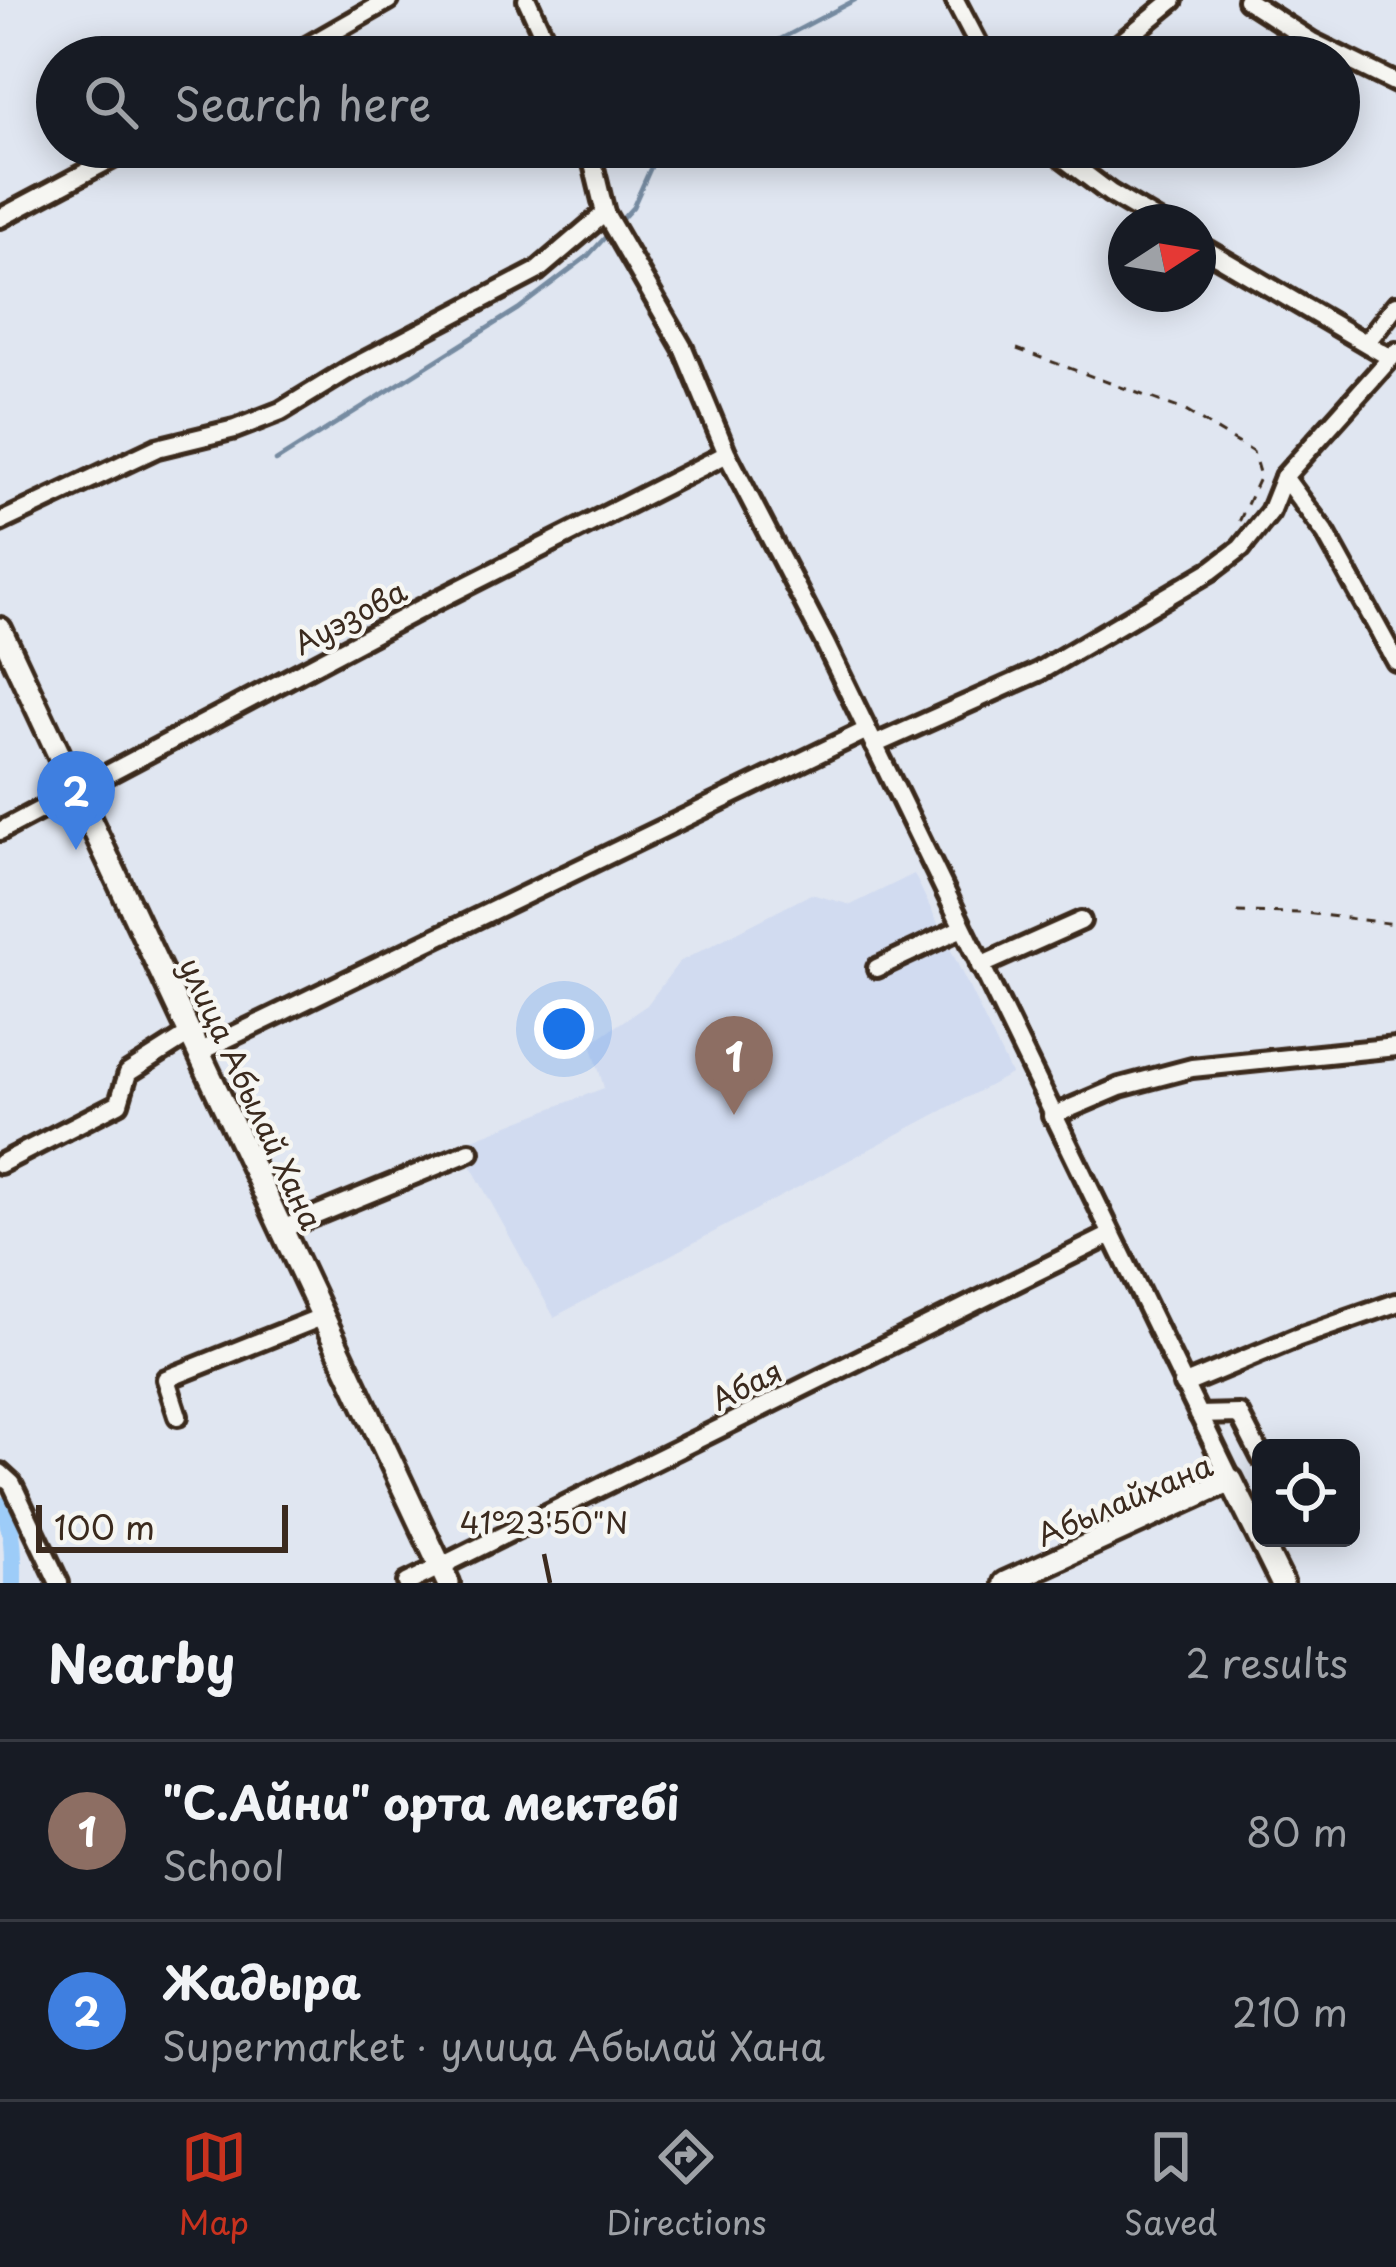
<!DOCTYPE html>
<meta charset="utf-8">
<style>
body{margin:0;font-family:"Playpen Sans",sans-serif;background:#20242c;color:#f1f3f6}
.controls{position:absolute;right:36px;bottom:36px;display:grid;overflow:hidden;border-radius:18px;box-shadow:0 6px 30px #0003}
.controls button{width:108px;height:108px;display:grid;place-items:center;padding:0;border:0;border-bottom:3px solid #363941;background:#171b24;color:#f1f3f6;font:60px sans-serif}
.compass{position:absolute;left:1108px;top:204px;width:108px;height:108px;border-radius:50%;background:#171b24;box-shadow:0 6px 30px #0003;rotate:78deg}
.scale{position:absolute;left:36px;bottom:30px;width:252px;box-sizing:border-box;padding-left:12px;border:6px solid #3b2a1e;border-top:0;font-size:33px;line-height:42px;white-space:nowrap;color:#3b2a1e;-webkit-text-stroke:9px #f6f6f2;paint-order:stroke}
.you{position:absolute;left:564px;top:1029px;width:42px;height:42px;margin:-30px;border:9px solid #fff;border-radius:50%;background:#1a73e8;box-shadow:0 0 0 18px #1a73e833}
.badge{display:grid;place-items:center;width:78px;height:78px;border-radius:50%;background:#c8321e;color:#fff;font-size:39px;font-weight:700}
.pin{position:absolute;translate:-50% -99px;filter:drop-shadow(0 3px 6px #0008)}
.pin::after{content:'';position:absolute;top:63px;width:42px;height:36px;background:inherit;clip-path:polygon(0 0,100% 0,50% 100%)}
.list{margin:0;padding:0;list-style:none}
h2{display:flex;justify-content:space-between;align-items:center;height:156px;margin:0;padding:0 48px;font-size:51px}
h2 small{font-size:39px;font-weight:400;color:#9ea1a6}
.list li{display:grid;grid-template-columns:78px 1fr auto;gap:36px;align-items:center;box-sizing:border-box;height:180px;padding:0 48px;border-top:3px solid #363941}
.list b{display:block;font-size:45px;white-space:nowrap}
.list p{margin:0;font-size:39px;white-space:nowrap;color:#9ea1a6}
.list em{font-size:39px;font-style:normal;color:#9ea1a6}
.icon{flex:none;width:66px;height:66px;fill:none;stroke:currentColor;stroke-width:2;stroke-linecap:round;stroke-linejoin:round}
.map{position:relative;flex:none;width:1396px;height:1583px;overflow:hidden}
.search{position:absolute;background:#171b24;box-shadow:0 6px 30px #0003;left:36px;right:36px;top:36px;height:132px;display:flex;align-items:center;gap:30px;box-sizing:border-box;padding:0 42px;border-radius:66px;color:#9ea1a6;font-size:45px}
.sheet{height:516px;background:#171b24}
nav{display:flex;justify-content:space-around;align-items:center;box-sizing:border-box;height:168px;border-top:3px solid #363941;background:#171b24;font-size:33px;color:#9ea1a6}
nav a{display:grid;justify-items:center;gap:6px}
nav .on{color:#c8321e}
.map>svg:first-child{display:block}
.built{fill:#d1dbf0}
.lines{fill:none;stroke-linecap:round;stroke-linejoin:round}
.stream{stroke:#768ba1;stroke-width:4.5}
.canal{stroke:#9dccf8;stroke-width:18}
.minor-casing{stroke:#3b2a1e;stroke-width:26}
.major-casing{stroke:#3b2a1e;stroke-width:30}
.path{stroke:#3b2a1e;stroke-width:3;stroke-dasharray:9 9;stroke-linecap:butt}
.minor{stroke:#f6f6f2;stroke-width:16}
.major{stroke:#f6f6f2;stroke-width:21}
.ticks{fill:none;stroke:#3b2a1e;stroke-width:4.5}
.labels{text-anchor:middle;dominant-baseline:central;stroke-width:9;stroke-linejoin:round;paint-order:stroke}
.street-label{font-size:30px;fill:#3b2a1e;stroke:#f6f6f2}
.ticks-label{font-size:30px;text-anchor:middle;fill:#3b2a1e;stroke:#f6f6f2;stroke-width:9;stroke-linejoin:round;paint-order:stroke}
</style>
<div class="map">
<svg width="1396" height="1583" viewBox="0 0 1396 1583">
<rect width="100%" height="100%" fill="#e0e6f1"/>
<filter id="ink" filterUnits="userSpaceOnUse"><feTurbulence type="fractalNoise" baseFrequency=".00833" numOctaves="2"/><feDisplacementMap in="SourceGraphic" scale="24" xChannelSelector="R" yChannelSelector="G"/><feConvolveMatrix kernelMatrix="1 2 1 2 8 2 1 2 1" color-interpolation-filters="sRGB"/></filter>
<g filter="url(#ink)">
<path class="built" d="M914,874L1011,1074L554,1317L471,1166L465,1142L604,1088L591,1043L647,1005L679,962L811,894L851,905Z"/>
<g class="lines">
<g class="stream">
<path d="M746,57L855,0"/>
<path d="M276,461L518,309L588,256L633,207L660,147"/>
</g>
<path class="canal" d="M0,1505C15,1527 13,1557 13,1583"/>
<g class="minor-casing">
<g id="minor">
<path d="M527,0L553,57"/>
<path d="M955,0L985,57"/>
<path d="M1247,0L1312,42L1396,83"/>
<path d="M289,57L389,0"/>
<path d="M1104,57L1173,0"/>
<path d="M589,147L605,213L683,348L727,454L826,645L1231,1480"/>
<path d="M1049,147L1110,193L1159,222"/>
<path d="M0,218L134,147"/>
<path d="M1198,245L1391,358"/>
<path d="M1366,343L1396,305"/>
<path d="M1284,477L1326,534L1396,661"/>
<path d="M0,522L157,448L235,429L281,411L348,370L537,271L605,213"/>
<path d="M874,745L1038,672L1212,570L1241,548L1270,512L1284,477L1396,352"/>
<path d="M0,831L430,604L727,454"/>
<path d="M980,966L1081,921"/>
<path d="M877,968L962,928"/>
<path d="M199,1052L867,730"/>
<path d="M1052,1116L1120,1087L1192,1068L1396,1047"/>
<path d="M0,1164L119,1103L128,1073L191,1033"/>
<path d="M282,1229L470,1152"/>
<path d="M1183,1385L1296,1338L1396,1303"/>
<path d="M1199,1415L1239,1414L1261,1457"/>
<path d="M178,1416L166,1379L324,1316"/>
<path d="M0,1473L12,1484L59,1583"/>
<path d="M407,1583L1109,1236"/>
</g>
</g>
<g class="major-casing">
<g id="major">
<path d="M0,629L448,1583"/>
<path d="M1005,1583L1231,1480L1282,1583"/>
</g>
</g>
<g class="path">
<path d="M1017,349L1184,410L1253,452L1260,476L1239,522"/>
<path d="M1237,912L1305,913L1396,924"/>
</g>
<use href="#minor" class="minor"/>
<use href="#major" class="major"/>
</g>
</g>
<path class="ticks" d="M544,1554L550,1583"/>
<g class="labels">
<g class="street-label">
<text transform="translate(349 616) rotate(-28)">Ауэзова</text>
<text transform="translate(252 1093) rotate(65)">улица Абылай Хана</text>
<text transform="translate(746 1384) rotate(-26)">Абая</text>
<text transform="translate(1124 1499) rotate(-23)">Абылайхана</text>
</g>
</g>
<g class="ticks-label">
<text x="544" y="1534">41°23'50"N</text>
</g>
</svg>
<div class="controls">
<button><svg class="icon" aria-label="locate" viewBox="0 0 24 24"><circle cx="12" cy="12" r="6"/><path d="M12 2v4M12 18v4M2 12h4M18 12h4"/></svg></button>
</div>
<svg class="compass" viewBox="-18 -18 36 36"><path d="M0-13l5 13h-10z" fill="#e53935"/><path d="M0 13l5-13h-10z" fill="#9ea1a6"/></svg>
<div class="scale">100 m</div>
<div class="you"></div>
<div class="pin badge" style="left:734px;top:1115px;background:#8d6e63">1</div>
<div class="pin badge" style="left:76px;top:850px;background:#3f7fe0">2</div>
<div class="search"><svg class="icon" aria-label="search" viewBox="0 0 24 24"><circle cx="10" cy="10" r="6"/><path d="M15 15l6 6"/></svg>Search here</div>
</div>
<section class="sheet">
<h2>Nearby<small>2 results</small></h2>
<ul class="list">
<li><span class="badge" style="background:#8d6e63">1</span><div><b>&quot;С.Айни&quot; орта мектебі</b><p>School</p></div><em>80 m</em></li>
<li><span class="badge" style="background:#3f7fe0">2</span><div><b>Жадыра</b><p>Supermarket · улица Абылай Хана</p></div><em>210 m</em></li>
</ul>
</section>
<nav>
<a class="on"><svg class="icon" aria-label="map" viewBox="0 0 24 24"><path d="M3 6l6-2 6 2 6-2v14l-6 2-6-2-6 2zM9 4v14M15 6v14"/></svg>Map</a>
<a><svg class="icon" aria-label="directions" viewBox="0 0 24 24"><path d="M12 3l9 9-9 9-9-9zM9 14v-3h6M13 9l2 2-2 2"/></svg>Directions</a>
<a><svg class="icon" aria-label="saved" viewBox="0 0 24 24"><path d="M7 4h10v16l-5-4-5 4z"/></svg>Saved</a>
</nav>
